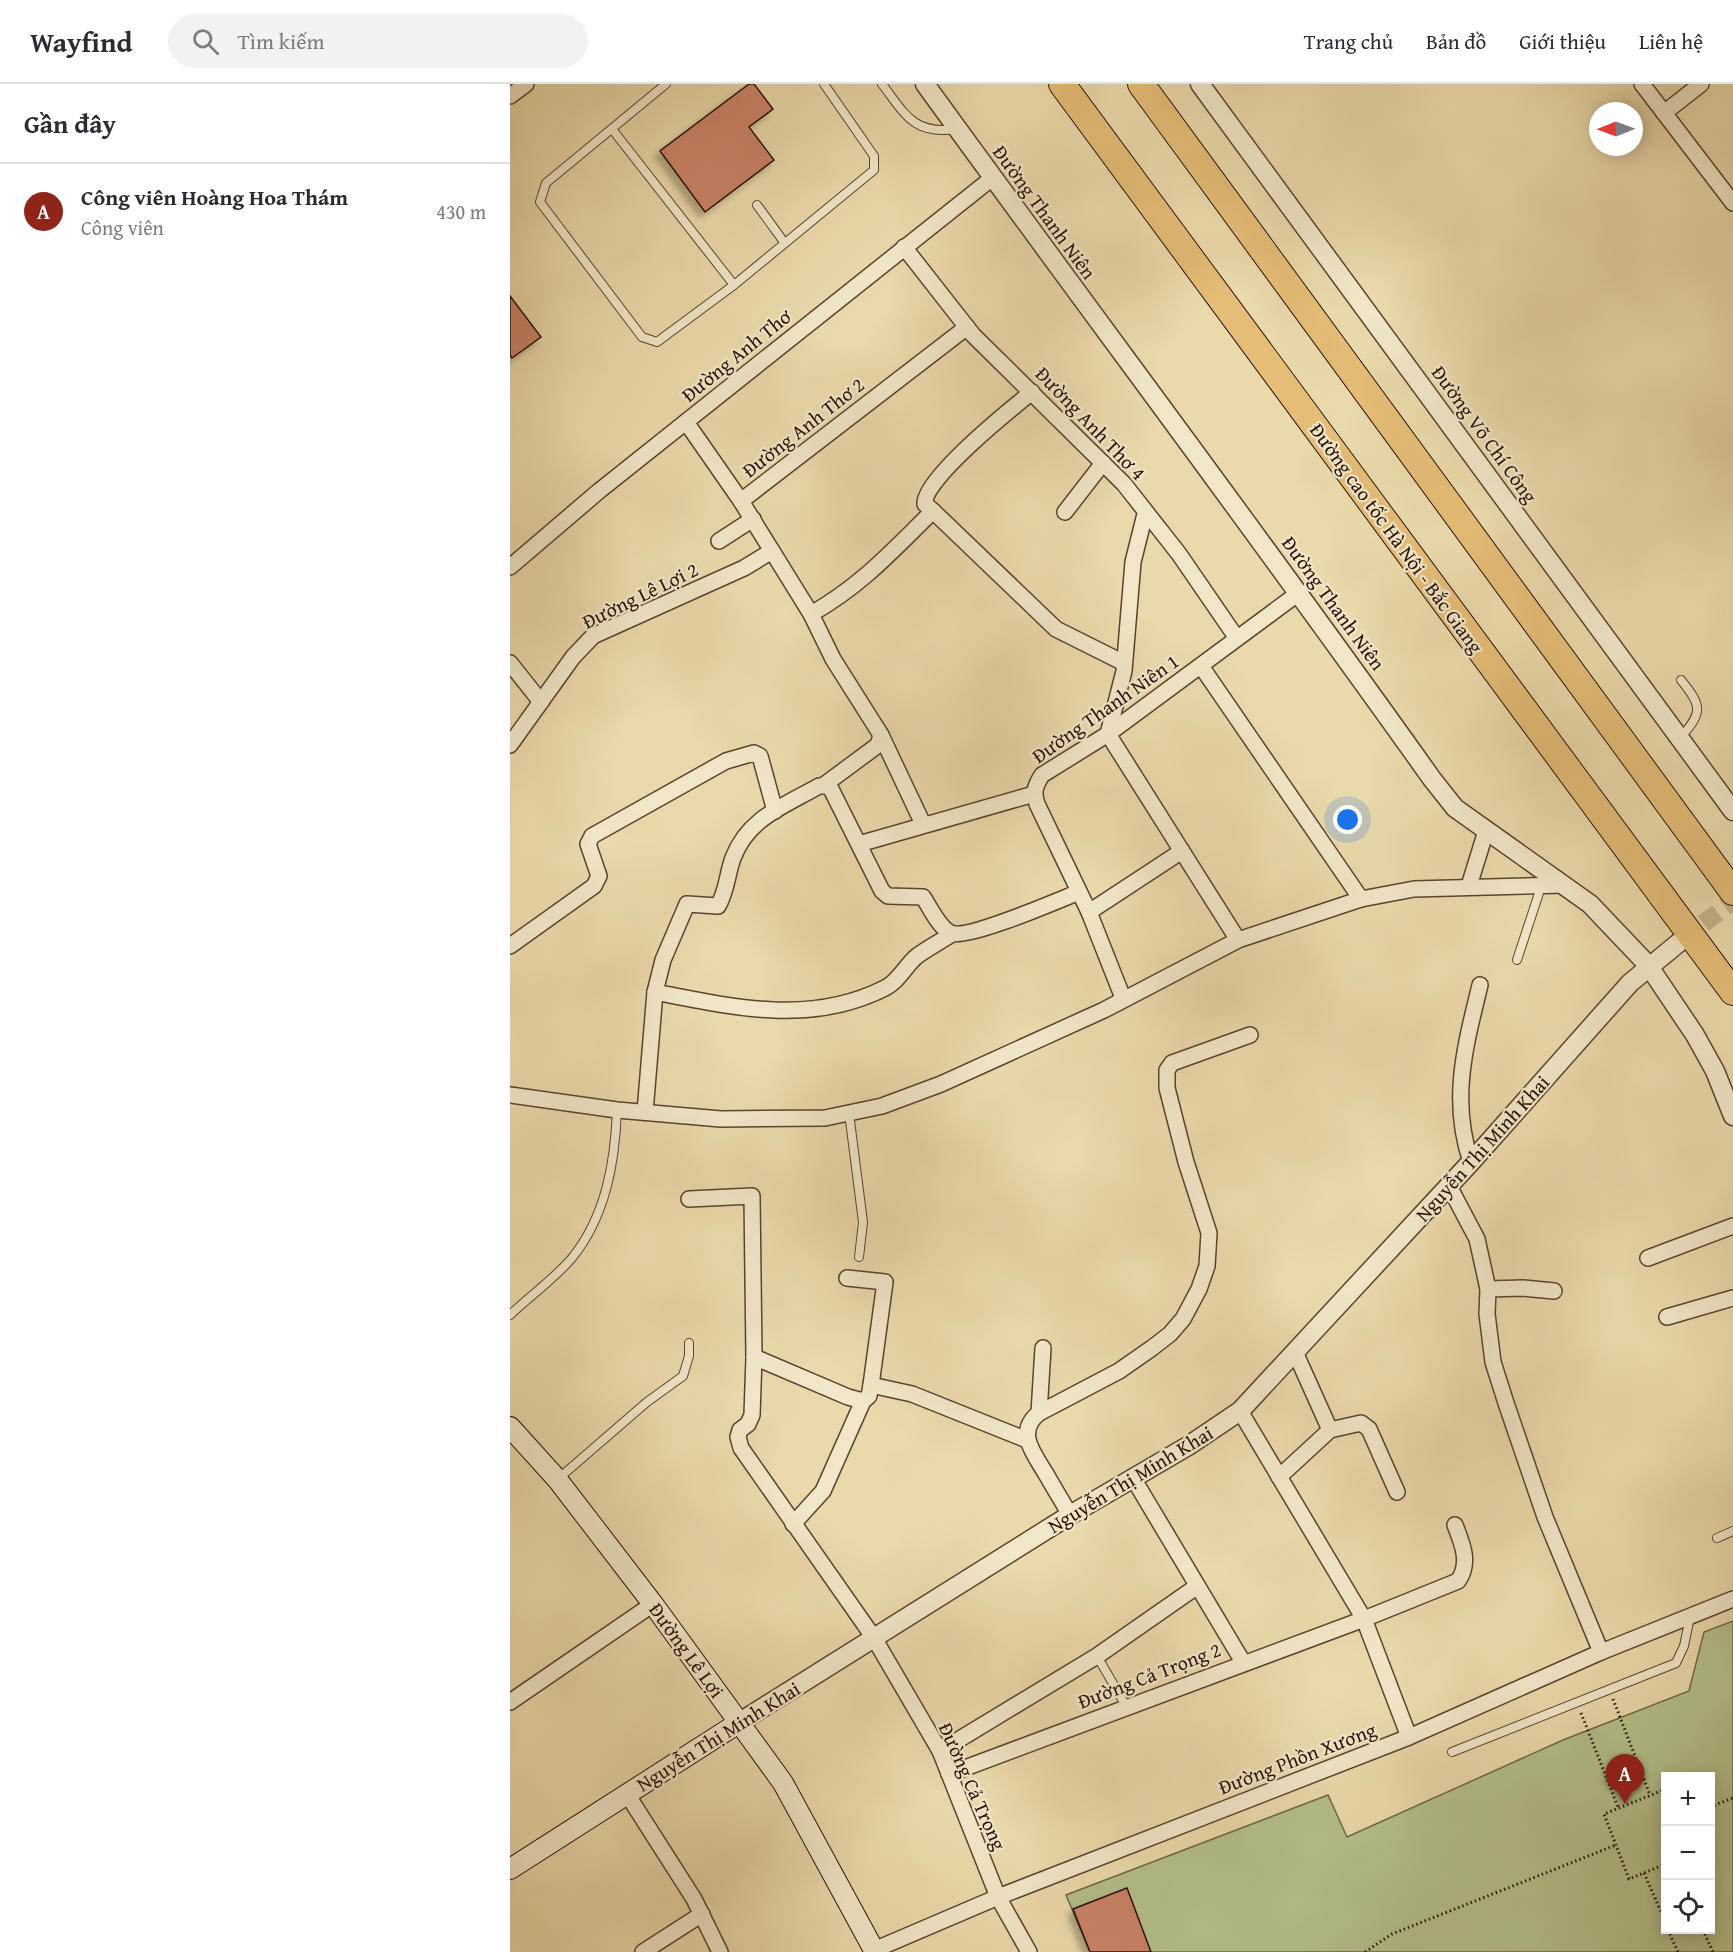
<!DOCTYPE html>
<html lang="vi">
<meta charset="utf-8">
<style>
body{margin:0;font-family:"Gentium Book Plus",serif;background:#f2f2f3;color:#2b2b33}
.controls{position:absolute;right:18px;bottom:18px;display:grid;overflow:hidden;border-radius:0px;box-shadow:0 3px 15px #0003}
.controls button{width:54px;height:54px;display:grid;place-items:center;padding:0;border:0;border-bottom:2px solid #e1e1e2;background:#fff;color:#2b2b33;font:30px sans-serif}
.compass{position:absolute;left:1079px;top:18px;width:54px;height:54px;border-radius:50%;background:#fff;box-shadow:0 3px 15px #0003;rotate:269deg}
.you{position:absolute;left:838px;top:736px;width:21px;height:21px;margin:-15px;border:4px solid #fff;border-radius:50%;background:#1a73e8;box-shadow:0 0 0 9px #1a73e833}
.badge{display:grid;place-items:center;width:39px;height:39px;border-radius:50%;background:#8f2418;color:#fff;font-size:20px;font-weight:700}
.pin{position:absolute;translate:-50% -50px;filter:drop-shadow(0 2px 3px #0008)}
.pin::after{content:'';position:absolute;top:32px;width:21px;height:18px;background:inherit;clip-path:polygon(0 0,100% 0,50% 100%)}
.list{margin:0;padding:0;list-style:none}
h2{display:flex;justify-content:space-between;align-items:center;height:78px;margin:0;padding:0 24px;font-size:26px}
h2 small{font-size:20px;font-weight:400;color:#7c7c81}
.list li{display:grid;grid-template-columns:39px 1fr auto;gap:18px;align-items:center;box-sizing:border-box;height:96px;padding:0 24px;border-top:2px solid #e1e1e2}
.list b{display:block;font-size:22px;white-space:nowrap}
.list p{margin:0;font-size:20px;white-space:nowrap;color:#7c7c81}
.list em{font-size:20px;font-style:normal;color:#7c7c81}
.icon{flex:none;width:33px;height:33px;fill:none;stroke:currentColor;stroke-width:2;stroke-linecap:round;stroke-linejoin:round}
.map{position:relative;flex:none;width:1223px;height:1868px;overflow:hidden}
header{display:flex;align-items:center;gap:36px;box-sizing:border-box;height:84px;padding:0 30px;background:#fff;border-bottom:2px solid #e1e1e2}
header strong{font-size:28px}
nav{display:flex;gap:33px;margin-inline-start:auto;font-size:21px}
.search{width:420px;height:54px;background:#f2f2f3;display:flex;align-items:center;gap:15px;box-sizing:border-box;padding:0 21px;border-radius:33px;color:#7c7c81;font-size:22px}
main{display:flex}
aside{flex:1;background:#fff}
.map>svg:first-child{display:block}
.green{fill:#b4c08b;stroke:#706848;stroke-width:1.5;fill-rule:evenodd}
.building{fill:#ca8367;stroke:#2b1106;stroke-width:1.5;filter:url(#shadow)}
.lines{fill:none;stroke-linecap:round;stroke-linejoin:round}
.tertiary-tunnel{stroke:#c4b28a;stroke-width:18;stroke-dasharray:18 9;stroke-linecap:butt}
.service-casing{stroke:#5b432f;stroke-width:10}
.minor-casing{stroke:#5b432f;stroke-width:18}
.tertiary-casing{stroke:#5b432f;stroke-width:21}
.secondary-casing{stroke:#2b1106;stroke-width:22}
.motorway-casing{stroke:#2b1106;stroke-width:28}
.path{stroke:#2b1106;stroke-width:3;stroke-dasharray:1.5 3;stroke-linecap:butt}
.service{stroke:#f1e7c8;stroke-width:8}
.minor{stroke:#f1e7c8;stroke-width:15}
.tertiary{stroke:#f1e7c8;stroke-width:18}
.secondary{stroke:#f1e7c8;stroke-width:20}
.motorway{stroke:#e5bd76;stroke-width:26}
.labels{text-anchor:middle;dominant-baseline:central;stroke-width:4.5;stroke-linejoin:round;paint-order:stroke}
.street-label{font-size:20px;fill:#2b1106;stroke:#f1e7c8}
</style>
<header>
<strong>Wayfind</strong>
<div class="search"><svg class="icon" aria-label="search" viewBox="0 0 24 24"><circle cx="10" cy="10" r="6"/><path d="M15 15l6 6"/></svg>Tìm kiếm</div>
<nav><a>Trang chủ</a><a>Bản đồ</a><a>Giới thiệu</a><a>Liên hệ</a></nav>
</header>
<main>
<aside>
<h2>Gần đây<small></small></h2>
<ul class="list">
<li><span class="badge">A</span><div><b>Công viên Hoàng Hoa Thám</b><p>Công viên</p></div><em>430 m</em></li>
</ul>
</aside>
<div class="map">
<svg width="1223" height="1868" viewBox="0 0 1223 1868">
<defs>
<filter id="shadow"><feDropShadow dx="-5.5" dy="5.5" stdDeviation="3" flood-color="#0004"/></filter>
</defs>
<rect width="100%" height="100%" fill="#eadaab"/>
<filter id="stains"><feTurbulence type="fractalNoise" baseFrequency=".00333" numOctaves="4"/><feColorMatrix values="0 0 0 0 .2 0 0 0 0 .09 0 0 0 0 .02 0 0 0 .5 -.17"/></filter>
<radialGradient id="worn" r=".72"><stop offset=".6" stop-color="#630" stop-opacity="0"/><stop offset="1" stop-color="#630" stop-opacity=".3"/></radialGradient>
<path class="green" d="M1223,1537V1868H580L556,1811L818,1711L837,1753L1053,1656L1179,1607L1194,1548ZM1156,1692H1200V1846H1156Z"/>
<g class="building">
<path d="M239,0H244L263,25L239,43L264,76L195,128L150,67Z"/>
<path d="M0,212L31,253L2,274L0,271Z"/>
<path d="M617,1804L641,1868H580L563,1825Z"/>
</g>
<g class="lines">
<path class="tertiary-tunnel" d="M1172,856L1223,817"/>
<g class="service-casing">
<g id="service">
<path d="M156,0L36,99L30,118L132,253L147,258L224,201L364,86V72L314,0"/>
<path d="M372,0C395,30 403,51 446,45"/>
<path d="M102,45L224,201"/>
<path d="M247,121L274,158"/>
<path d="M1171,653C1193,628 1192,622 1171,596"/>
<path d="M1007,876L1031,803"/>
<path d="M339,1029L353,1138L349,1173"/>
<path d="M0,1231C20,1212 44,1195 62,1174C96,1132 105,1078 107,1026"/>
<path d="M48,1395L137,1318L173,1292L179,1272V1259"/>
<path d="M1207,1454L1223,1447"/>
<path d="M587,1572L616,1622"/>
<path d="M942,1668L1166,1579L1174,1562L1180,1533"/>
</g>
</g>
<g class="minor-casing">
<g id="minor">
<path d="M1132,0L1223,119"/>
<path d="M0,12L16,0"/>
<path d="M1154,29L1191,0"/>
<path d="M394,163L463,251L614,400L669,470L726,553"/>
<path d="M176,338L231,417L457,243"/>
<path d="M423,427L546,545L614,579"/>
<path d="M555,428L593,379"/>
<path d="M635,430L623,478L614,587L598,650L728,856"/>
<path d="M209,457L243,435"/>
<path d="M262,467L301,530C352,501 382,467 423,427L415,420C411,397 502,324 522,308"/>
<path d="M0,483L89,407L481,95"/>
<path d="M301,530L323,575L371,651L368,661L314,701"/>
<path d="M0,579L31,618"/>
<path d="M691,582L851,815"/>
<path d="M371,651L413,740"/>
<path d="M0,661L63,573L83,552L234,484L262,467L231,417"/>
<path d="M349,760L524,710"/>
<path d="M959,802L976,747"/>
<path d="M579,828L672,767"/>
<path d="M0,862L84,802L89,792L78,760L82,752L216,677L244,669L250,672L265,727"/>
<path d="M145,908C222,923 300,942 375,904C388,898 396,881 407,872C418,864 431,857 442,850"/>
<path d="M613,914L579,828L527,720C523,708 525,702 532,691L598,650L790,508"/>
<path d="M0,1011L107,1026L211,1035L315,1034L372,1022L431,1000L594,926L728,856L851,815L904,805L1053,801"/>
<path d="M135,1028L145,908L153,876L177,820L208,822C217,807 217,790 223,774C238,734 274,722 309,702H318L321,705L372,807L378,812L413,813C420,823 429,844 441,849C457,856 549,816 569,808"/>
<path d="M961,1078C940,1016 955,963 970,901"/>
<path d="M939,1102L967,1155L978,1205L977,1230L983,1278L996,1319L1035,1433L1091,1568"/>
<path d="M179,1115L242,1112L244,1273L242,1331L238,1340L230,1346L228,1353L231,1364L364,1554L430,1667L488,1813L519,1868"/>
<path d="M1138,1174L1223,1142"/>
<path d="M337,1194L375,1198L361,1301"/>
<path d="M978,1205L1013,1204L1044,1207"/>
<path d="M1157,1233L1223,1214"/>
<path d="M785,1268L820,1346"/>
<path d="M244,1273L338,1313L353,1317L359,1312L361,1301L402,1310L517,1356"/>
<path d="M730,1327L854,1535L899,1653"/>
<path d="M529,1329L533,1264"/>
<path d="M769,1393L820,1346L851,1339L859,1345L887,1408"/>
<path d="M623,1394L733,1578"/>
<path d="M560,1431C552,1417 544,1404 536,1390C524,1370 505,1348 529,1329L609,1287L642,1264L660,1250L673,1235L689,1205L697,1182L699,1149L676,1078L657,1004V986L662,979L740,951"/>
<path d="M283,1440L313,1407L353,1317"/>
<path d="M0,1618L143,1520"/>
<path d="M430,1667L587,1572L686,1503"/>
<path d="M439,1690L854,1535L948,1497C961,1479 952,1459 945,1441"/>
<path d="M117,1710L184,1815L210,1868"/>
<path d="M364,1866L488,1813L899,1653L1091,1568L1223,1515"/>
<path d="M133,1868L192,1830"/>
</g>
</g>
<g class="tertiary-casing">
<g id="tertiary">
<path d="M415,0C583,232 756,461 922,695L945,724L1080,820L1138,881L1185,951L1205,987L1223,1032"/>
<path d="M690,0L1223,727"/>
<path d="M230,1638L560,1431L678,1362L730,1327L961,1078L1120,899L1172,856"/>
</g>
</g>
<g class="secondary-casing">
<g id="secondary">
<path d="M0,1343L47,1395L143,1520L273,1699L365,1868"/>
<path d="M0,1785L230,1638"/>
</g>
</g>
<g class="motorway-casing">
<g id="motorway">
<path d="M552,0L1223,908"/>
<path d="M631,0L1223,808"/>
</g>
</g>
<g class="path">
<path d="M1103,1615L1140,1711"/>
<path d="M1071,1629L1108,1723"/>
<path d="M1156,1705L1094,1730L1119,1795L1156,1780"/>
<path d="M1200,1723L1223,1714"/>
<path d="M1134,1789L1156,1839"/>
<path d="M1158,1846L1168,1868"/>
<path d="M1193,1846L1203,1868"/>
<path d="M855,1868L882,1850L1106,1761"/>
</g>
<use href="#service" class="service"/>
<use href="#minor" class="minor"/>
<use href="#tertiary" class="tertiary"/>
<use href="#secondary" class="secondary"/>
<use href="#motorway" class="motorway"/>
</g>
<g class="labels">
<g class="street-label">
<text transform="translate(535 128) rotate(54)">Đường Thanh Niên</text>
<text transform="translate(226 271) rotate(-39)">Đường Anh Thơ</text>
<text transform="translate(581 339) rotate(46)">Đường Anh Thơ 4</text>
<text transform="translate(293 343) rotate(-38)">Đường Anh Thơ 2</text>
<text transform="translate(975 350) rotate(54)">Đường Võ Chí Công</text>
<text transform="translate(887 454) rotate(54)">Đường cao tốc Hà Nội - Bắc Giang</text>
<text transform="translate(130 511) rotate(-26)">Đường Lê Lợi 2</text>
<text transform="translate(824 519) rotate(54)">Đường Thanh Niên</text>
<text transform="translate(595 624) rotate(-35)">Đường Thanh Niên 1</text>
<text transform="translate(972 1064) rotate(-48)">Nguyễn Thị Minh Khai</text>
<text transform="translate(620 1395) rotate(-31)">Nguyễn Thị Minh Khai</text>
<text transform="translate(177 1566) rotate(54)">Đường Lê Lợi</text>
<text transform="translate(639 1591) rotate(-21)">Đường Cả Trọng 2</text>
<text transform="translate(208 1652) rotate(-32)">Nguyễn Thị Minh Khai</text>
<text transform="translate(787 1674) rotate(-21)">Đường Phồn Xương</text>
<text transform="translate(463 1702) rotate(66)">Đường Cả Trọng</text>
</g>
</g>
<rect width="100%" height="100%" filter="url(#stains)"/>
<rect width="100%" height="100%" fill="url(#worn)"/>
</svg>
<div class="controls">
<button>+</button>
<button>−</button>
<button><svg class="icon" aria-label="locate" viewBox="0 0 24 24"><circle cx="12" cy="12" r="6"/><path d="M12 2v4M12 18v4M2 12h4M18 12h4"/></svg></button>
</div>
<svg class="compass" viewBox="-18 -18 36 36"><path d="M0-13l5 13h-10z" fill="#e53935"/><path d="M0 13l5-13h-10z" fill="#7c7c81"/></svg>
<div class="you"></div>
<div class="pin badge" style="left:1115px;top:1720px">A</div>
</div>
</main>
